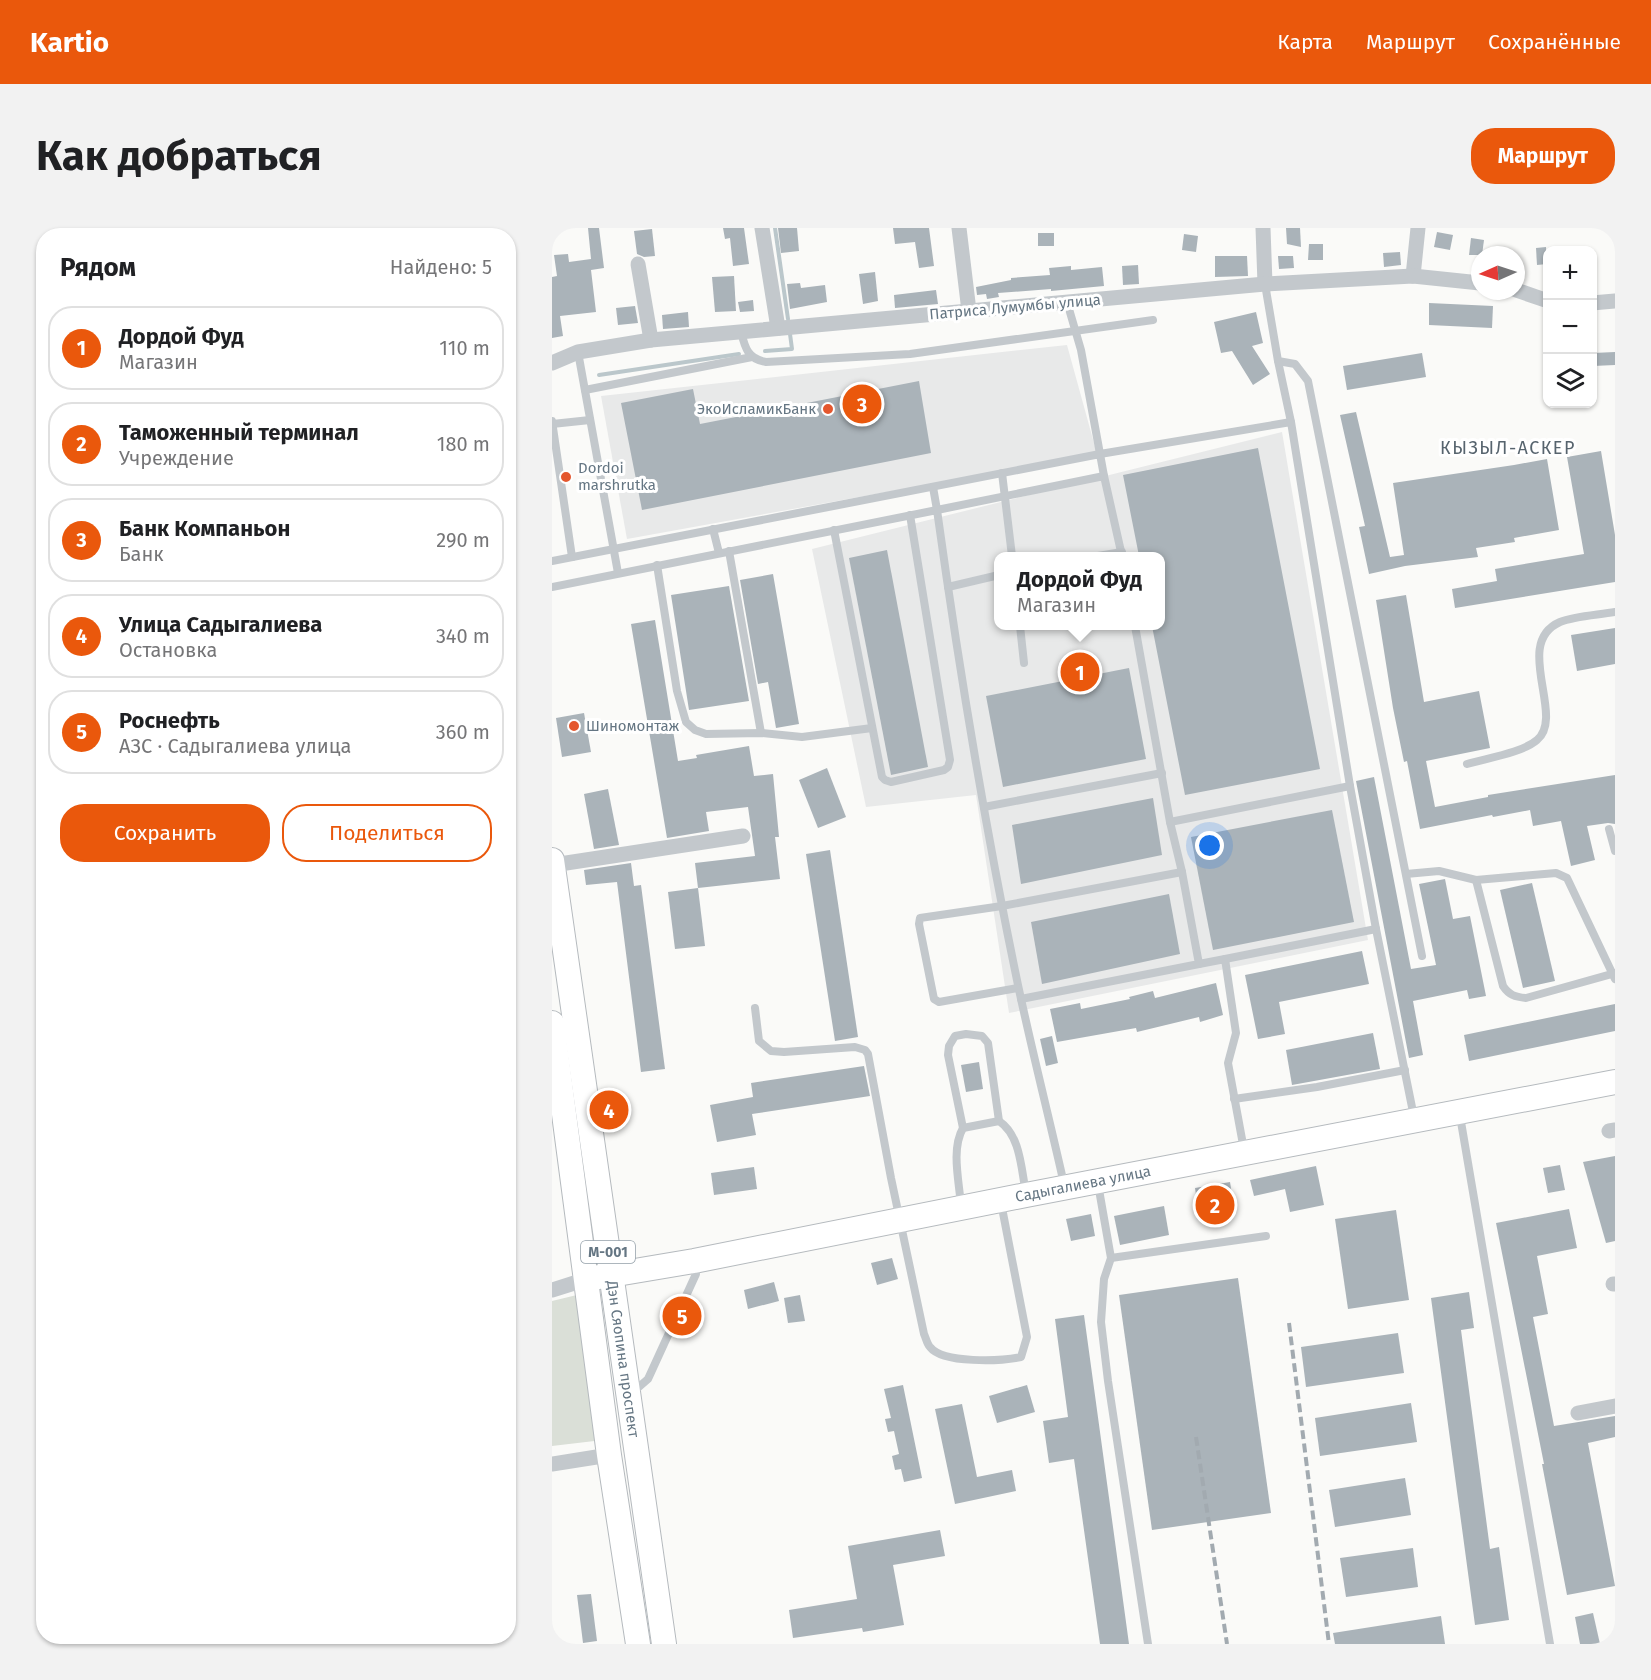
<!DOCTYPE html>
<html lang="ru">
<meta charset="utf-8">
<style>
body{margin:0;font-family:"Fira Sans",sans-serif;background:#f2f2f2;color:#202124}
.controls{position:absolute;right:18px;top:18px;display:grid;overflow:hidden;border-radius:12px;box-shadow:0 2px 4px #0004}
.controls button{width:54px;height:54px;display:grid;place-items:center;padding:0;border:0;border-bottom:2px solid #e0e0e0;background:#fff;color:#202124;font:30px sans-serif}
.compass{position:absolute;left:919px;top:18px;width:54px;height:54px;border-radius:50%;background:#fff;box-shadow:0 2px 4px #0004;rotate:267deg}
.you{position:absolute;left:658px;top:618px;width:21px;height:21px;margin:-15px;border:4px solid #fff;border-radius:50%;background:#1a73e8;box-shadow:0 0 0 9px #1a73e833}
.badge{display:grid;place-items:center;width:39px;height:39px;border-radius:50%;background:#ea580c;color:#fff;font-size:20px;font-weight:700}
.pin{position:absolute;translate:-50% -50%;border:3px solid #fff;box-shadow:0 2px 6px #0006}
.popup{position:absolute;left:442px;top:324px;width:171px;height:78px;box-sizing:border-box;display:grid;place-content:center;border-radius:12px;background:#fff;filter:drop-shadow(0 2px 4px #0005);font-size:20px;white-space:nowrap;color:#757577}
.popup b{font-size:22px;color:#202124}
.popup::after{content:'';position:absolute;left:50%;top:100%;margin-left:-12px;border:12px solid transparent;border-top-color:#fff}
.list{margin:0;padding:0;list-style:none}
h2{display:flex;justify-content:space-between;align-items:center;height:78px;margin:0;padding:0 24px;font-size:26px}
h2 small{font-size:20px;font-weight:400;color:#757577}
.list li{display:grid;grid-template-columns:39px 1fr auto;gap:18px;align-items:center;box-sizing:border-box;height:84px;margin:0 12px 12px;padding:0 12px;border:2px solid #e0e0e0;border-radius:24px}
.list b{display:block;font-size:22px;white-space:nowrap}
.list p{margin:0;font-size:20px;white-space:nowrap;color:#757577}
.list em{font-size:20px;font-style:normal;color:#757577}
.actions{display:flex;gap:12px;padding:18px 24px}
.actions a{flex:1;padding:14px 0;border:2px solid #ea580c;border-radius:24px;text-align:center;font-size:21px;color:#ea580c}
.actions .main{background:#ea580c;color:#fff}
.icon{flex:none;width:33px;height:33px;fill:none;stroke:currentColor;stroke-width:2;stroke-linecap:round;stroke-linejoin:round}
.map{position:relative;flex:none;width:1063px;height:1416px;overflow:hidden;border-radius:24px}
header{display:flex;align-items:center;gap:36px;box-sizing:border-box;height:84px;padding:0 30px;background:#ea580c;color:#fff}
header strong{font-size:28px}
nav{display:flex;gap:33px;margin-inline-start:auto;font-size:21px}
.intro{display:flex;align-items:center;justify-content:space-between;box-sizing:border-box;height:144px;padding:0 36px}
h1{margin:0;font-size:42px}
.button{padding:15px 27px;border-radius:24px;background:#ea580c;color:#fff;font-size:21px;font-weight:700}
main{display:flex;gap:36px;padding:0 36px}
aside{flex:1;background:#fff;border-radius:24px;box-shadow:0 2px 4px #0004}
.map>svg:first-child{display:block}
.built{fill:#e8e9e9;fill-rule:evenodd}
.green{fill:#dadfd7}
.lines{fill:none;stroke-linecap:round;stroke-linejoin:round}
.stream{stroke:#bbc7cb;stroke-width:4}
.building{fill:#aab3b9}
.primary-casing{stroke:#b5babe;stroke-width:26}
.service{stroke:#c3c8cc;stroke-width:8}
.minor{stroke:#c3c8cc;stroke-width:15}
.primary{stroke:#fff;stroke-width:24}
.rail{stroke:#a2aab0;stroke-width:4;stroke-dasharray:9 4.5;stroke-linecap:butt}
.poi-dot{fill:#e4572e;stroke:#fff;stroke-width:2}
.labels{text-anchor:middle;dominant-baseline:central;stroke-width:6;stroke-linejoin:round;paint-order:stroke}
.shield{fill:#fff;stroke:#939fa8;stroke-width:1.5}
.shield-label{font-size:14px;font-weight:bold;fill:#657683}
.street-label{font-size:15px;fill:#657683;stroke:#fff}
.poi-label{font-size:15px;fill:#657683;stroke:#fff;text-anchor:start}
.quarter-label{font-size:18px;letter-spacing:1.5px;fill:#57646e;stroke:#fff}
</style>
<header>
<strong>Kartio</strong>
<nav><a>Карта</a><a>Маршрут</a><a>Сохранённые</a></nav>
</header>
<div class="intro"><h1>Как добраться</h1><a class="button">Маршрут</a></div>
<main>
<aside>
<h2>Рядом<small>Найдено: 5</small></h2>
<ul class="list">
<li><span class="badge">1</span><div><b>Дордой Фуд</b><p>Магазин</p></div><em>110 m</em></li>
<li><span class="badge">2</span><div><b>Таможенный терминал</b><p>Учреждение</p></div><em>180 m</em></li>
<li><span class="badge">3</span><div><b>Банк Компаньон</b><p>Банк</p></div><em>290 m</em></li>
<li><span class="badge">4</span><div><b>Улица Садыгалиева</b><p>Остановка</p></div><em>340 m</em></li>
<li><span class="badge">5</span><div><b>Роснефть</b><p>АЗС · Садыгалиева улица</p></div><em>360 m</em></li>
</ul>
<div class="actions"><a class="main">Сохранить</a><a>Поделиться</a></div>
</aside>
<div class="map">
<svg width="1063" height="1416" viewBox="0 0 1063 1416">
<rect width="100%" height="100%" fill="#fafaf8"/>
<g class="built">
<path d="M515,117L545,226L75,311L49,168Z"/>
<path d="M730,204L816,712L457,785L424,567L314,579L260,321ZM447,328H609V398H447Z"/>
</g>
<path class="green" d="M29,1066L51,1212L0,1218V1073Z"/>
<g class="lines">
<g class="stream">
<path d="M223,0L236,91"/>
<path d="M213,123L240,121L238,106"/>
<path d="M47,147L187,126"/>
</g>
</g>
<g class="building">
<path d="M36,0H47L52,40L39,42L44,84L8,88L11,108L0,110V49L5,48L2,27L16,26L17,34L39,31Z"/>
<path d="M171,0H192L197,36L181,38L178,10L173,11Z"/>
<path d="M226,0H245L247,23L229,25Z"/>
<path d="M341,0H377L382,38L367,40L363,14L343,16Z"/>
<path d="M734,0H748L749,19L735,16Z"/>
<path d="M100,1L103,28L92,29L85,26L82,3Z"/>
<path d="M885,4L901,7L898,22L882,19Z"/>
<rect x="486" y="5" width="16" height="13"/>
<path d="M632,6L646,8L644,24L630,22Z"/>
<path d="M919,10L932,12L930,27H917Z"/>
<path d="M757,16H771V32H756Z"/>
<path d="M994,19L995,36L985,37L984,20Z"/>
<path d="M848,24L849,37L832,39L831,25Z"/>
<path d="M663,28H695L696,48L663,49Z"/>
<path d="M726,28H741L742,40L727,41Z"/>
<path d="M586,37L587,56L571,57L570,38Z"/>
<path d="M519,38V42L550,39L552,58L499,63V61L446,65L447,69L435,71L434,66L425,67L424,59L459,52V50L498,47L497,40Z"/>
<path d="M323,44L326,73L311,76L307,46Z"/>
<path d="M182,48L184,83L163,84L160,49Z"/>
<path d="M248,55L249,60L273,57L275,74L238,81L235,56Z"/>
<path d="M384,62L386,76L343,80L342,67Z"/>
<path d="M201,72L202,83L188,84L186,74Z"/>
<path d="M877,75L941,78L940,100L877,97Z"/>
<path d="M83,78L86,95L66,97L64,80Z"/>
<path d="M136,84L137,99L111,101L110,87Z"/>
<path d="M704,84L711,115L700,118L718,146L701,157L680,123L669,125L662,94Z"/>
<path d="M1063,124V137L1041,138V125Z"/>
<path d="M870,125L874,149L795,162L791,138Z"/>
<path d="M367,153L379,225L90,282L69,175L141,161L148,196Z"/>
<path d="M804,184L838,329L852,327L841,255L962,237L995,231L1007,302L962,310L963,314L924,320L926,329L853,338L817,346L807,299L813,298L788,187Z"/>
<path d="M706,220L768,541L633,567L600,398H609V328H587L571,247Z"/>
<path d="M1049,223L1063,307V354L903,380L900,361L945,353L943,341L1032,326L1015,229Z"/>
<path d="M335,322L376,539L339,547L297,330Z"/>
<path d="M221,346L247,496L224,500L216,454L206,456L188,352Z"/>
<path d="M177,358L197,473L137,482L119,367Z"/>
<path d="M854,367L872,474L927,463L938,520L874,533L883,579L936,569V567L1063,547V596L1056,595L1035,598L1043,632L1019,638L1009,593L981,598L978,582L941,589L940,587L868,601L855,533L852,534L841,480L824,372Z"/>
<path d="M103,392L126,533L145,530L144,527L197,518L202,548L221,546L227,609H223L228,651L146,660L143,635L203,628L196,579L154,584L157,603L115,610L79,396Z"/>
<path d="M1063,400V436L1025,443L1019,407Z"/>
<path d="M577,440L594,531L451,559L434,468Z"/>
<path d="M32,485L39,524L10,529L4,490Z"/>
<path d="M275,540L294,589L266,600L247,552Z"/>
<path d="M822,549L859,741L884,737L867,656L893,651L901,691L918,688L934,768L917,771L915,762L861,773L871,827L857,830L804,553Z"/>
<path d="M56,561L67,617L42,621L32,566Z"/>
<path d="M601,570L610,627L469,656L460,597Z"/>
<path d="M780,582L802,694L661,722L639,609Z"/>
<path d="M278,622L306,809L283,813L254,626Z"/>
<path d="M79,635L82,658L89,657L113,841L89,844L65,654L34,657L32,642Z"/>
<path d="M980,655L1003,753L971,760L948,662Z"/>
<path d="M146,660L153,718L123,721L116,664Z"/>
<path d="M617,666L628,726L490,756L479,694Z"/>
<path d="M810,723L817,756L727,774L733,806L706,811L693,747Z"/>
<path d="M664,755L671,787L648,794L647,789L585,804L584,800L505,814L498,781L528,775L529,781L578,771L577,769L601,763L603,770Z"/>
<path d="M1063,776V803L917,833L912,807Z"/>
<path d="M821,805L828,841L740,857L734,822Z"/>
<path d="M500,808L506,835L494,838L488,811Z"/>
<path d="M427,834L431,861L414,864L409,837Z"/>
<path d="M312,838L318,868L200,886L204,907L165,914L158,877L201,869L199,855Z"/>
<path d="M1063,928V1013L1054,1015L1031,934Z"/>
<path d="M1008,937L1013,962L996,965L991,940Z"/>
<path d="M764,938L772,977L738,984L733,961L702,968L698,952Z"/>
<path d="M202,939L205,961L162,967L159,945Z"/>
<path d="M678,954L681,973L646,980L643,960Z"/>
<path d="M612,978L617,1007L568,1017L562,988Z"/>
<path d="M1017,981L1025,1020L985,1028L996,1086L981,1089L1002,1198L1063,1188V1209L1036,1215L1063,1358L1015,1367L990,1236H992L944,995Z"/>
<path d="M844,982L857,1072L796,1081L783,991Z"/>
<path d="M539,986L543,1008L519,1013L514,991Z"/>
<path d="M340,1030L346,1051L325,1057L319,1035Z"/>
<path d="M686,1050L719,1285L600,1302L567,1067Z"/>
<path d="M222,1054L227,1073L196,1081L192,1062Z"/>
<path d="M917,1064L922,1100L909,1102L938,1321L947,1319L957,1392L923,1397L879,1070Z"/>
<path d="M248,1067L253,1093L236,1095L232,1070Z"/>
<path d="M532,1087L577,1416H548L522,1231L497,1235L491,1193L516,1189L503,1091Z"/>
<path d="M846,1105L852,1145L754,1159L749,1119Z"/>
<path d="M351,1157L370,1250L352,1254L349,1241L343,1242L340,1228L347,1226L342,1203L336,1204L333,1191L339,1190L332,1161Z"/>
<path d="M475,1157L483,1184L445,1195L437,1168Z"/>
<path d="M859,1175L865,1214L768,1228L763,1190Z"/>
<path d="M410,1176L425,1249L460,1242L464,1263L403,1276L383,1181Z"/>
<path d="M853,1250L859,1287L783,1299L777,1262Z"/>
<path d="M388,1302L393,1328L341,1337L352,1397L311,1404L310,1400L241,1410L237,1382L305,1371L296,1318Z"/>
<path d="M861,1320L866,1359L794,1369L788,1330Z"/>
<path d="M39,1366L45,1413L31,1415L25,1367Z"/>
<path d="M1041,1385L1048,1416H1028L1023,1389Z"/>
<path d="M889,1388L893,1416H783L781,1405Z"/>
</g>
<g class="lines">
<g class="primary-casing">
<g id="primary">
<path d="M0,632L112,1416"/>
<path d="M0,795L57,1227L86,1416"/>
<path d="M35,1051L142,1033L474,967L1063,854"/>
</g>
</g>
<g class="service">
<path d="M713,56L726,133L743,136L756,153L870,728"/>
<path d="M515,74L529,122L548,226L739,194L798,558L824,701L862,889"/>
<path d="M189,104C193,120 196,131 214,134L358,126L601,92"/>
<path d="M26,124L66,345"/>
<path d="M726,133L739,194"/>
<path d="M33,162L200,129"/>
<path d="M0,193L20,329"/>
<path d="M0,196L38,192"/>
<path d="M450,245L460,328"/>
<path d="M381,259L385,282L552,248L570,328"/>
<path d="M161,301L167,325"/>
<path d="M282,302L330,549L333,552L339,554L392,542L396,539L398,532L358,287"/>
<path d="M177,323L209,505"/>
<path d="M546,328L570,324"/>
<path d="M0,333L548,226L552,248"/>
<path d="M105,337L125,463L134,494L143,502L154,506L209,505L250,509L320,500"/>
<path d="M0,359L385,282C407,441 433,599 466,757C480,823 497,889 512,956"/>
<path d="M396,359L447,347"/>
<path d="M468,398L472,435"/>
<path d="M915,536C935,530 970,525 985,512C1014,488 960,415 1008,394C1023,388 1047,387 1063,384"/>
<path d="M432,579L610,545"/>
<path d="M618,594L798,558"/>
<path d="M1057,601L1063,623"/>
<path d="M854,646L887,643L924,652L1004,645L1015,650L1063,751"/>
<path d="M924,652L951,758C957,767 963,769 974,770L1063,745"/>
<path d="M673,731L824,701"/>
<path d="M647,736L673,731L684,805L676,835L692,922"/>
<path d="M466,760L387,774L382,771L367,696L368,690L450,678L630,644"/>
<path d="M469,771L647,736L630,644L618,594L583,398"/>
<path d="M203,780L207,813L219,823L232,824L303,819L313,822L316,826L339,950L372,1106C374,1110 375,1116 378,1119C391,1136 449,1133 469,1129L475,1109L451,985L447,976"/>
<path d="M682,871L765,859L853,842"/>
<path d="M908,888L998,1416"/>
<path d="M411,900L396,827L397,818L403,808L414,806L430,808L436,815L447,893"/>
<path d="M546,956L559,1030L552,1051L549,1094L556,1153L596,1416"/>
<path d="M409,977C407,953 399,921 411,900L447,893C469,908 469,941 474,965"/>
<path d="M559,1030L714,1008"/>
<path d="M81,1164L96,1151L144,1046L143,1037"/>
</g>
<g class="minor">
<path d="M210,0L226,100"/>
<path d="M407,0L417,83"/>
<path d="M711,0L713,56"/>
<path d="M86,36L99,112"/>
<path d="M861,48L866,0"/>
<path d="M964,62L996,73"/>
<path d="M1040,75L1063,73"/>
<path d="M0,135L26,124L99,112L713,56L861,48L928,55"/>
<path d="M1,637L191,608"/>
<path d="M1057,903L1063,902"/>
<path d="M1061,1056H1063"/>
<path d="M0,1062L35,1051"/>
<path d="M1026,1185L1063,1178"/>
<path d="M0,1236L57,1227"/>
</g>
<use href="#primary" class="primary"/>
<g class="rail">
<path d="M737,1095L777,1416"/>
<path d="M644,1209L675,1416"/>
</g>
</g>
<g class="poi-dot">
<circle cx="276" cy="181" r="6"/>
<circle cx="14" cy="249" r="6"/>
<circle cx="22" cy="498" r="6"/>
</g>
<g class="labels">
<rect class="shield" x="29" y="1013" width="54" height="22" rx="4.5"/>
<g class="shield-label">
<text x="56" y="1024">M-001</text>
</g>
<g class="street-label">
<text transform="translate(463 79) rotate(-5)">Патриса Лумумбы улица</text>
<text transform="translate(531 956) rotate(-11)">Садыгалиева улица</text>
<text transform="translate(71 1131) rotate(82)">Дэн Сяопина проспект</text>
</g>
<g class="poi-label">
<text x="264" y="181" text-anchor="end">ЭкоИсламикБанк</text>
<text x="26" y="240">Dordoi<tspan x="26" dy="17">marshrutka</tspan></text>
<text x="34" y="498">Шиномонтаж</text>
</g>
<g class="quarter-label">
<text x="956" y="220">КЫЗЫЛ-АСКЕР</text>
</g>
</g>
</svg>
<div class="controls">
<button>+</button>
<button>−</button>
<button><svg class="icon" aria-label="layers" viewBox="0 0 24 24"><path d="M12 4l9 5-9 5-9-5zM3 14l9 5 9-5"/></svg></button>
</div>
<svg class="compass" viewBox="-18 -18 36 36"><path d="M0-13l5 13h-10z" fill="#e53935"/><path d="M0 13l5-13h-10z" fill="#757577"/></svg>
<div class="you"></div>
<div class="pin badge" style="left:528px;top:444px">1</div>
<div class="popup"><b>Дордой Фуд</b>Магазин</div>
<div class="pin badge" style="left:663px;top:977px">2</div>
<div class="pin badge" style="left:310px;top:176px">3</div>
<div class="pin badge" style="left:57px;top:882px">4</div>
<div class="pin badge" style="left:130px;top:1088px">5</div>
</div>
</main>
